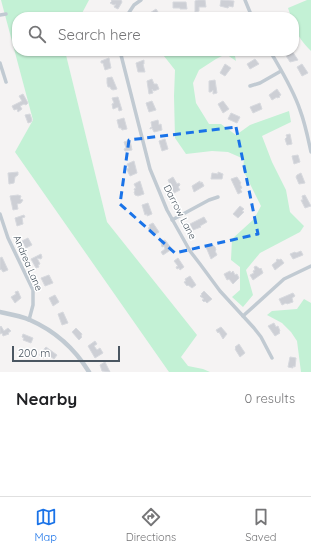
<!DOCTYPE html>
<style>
body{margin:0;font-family:Quicksand,sans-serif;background:#f2f2f2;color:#202124}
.scale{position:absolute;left:12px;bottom:10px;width:108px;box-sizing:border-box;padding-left:4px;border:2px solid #4a5661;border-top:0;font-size:11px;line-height:14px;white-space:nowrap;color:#4a5661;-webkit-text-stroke:3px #fff;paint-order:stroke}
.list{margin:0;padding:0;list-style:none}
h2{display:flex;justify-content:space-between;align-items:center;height:52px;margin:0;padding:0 16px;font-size:17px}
h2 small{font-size:13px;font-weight:400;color:#757577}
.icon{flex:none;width:22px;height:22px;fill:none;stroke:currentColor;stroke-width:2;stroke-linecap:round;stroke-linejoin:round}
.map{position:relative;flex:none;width:311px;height:372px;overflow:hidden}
.search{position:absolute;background:#fff;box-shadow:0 1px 3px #0004;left:12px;right:12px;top:12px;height:44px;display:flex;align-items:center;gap:10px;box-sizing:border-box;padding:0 14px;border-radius:16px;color:#757577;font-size:15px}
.sheet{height:124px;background:#fff}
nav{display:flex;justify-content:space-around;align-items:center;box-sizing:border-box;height:56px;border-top:1px solid #e0e0e0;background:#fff;font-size:11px;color:#757577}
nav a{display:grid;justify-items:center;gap:2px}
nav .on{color:#1a73e8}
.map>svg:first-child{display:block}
.green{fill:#c3f1d5}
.building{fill:#cdcfd5;stroke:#d7d9de}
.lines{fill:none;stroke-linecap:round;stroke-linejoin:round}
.minor{stroke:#c1cad2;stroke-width:3.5}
.tertiary{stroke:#c1cad2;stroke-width:4.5}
.marked{fill:none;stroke:#1a73e8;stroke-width:3;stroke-dasharray:8 5;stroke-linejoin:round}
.labels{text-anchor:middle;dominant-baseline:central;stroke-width:3;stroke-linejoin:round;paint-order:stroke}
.street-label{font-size:10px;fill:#4a5661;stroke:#fff}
</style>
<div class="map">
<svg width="311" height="372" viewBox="0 0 311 372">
<rect width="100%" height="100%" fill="#f5f3f3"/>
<g class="green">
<path d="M1,0H89L80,17H17V51H65L107,222L197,335L181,357L188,366L203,369L210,372H169L15,152L33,120Z"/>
<path d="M307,0H311V51C301,41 294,32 294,17H291L288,8Z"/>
<path d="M160,51H234L236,61L226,54L216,59L199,70L193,83L196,103L209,124H221L236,135L250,125L289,111L291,122L262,136L272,162L286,190L290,212L304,226L300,232L260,253L246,270L253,295L243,307L232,297L240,290V267L231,260L232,239L254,219L261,206L243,170L244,159L228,152L212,151L186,154L175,138L174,96L175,70Z"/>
<path d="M304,299L311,303V372H301L297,341L291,332L282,323L267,315L272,311L297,309Z"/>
</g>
<g class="building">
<path d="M111,0H121L122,2L118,9L114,7L116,4L114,5L110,3L112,1Z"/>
<path d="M198,0H205L206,7H199V11L195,12V1Z"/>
<path d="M221,0L234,1L233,7L229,6L228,8L220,6Z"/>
<path d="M173,2H186L187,9H180V8H173Z"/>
<path d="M156,9L160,15L156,17H149L147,15Z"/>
<path d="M283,51H292L298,60L290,62Z"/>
<path d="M109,58L111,68L105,70L103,63H101V61Z"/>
<path d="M255,59L259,64L250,69L247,64Z"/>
<path d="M144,60V64H143L145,72H138L136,63Z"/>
<path d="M225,64L231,68L225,76L220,73Z"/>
<path d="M302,64L308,73L302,76L297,67Z"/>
<path d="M112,77L117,89L113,90L111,89L110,87H108L107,83V78Z"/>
<path d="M152,79L154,84H157L159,89L154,91L152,89L153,93L149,94L147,81Z"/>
<path d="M215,80L217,93L213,94V90L211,92H209V81Z"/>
<path d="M277,89L281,95L279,96L280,97L277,98V97L272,100L269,95Z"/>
<path d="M23,94L28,103L26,105L24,104L20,106L22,109L18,112L17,109L14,110L12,106L22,101L19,96Z"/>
<path d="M118,97L122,110L119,111L118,107L113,109L112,104L114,103L112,98Z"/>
<path d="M152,101L156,110L149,112L146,103Z"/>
<path d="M223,101L229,109L223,113L218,104Z"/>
<path d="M260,103L262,109L253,113L250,107Z"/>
<path d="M231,113L240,117L237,123L228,119Z"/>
<path d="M30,114L32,120L31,122L28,123L25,115Z"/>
<path d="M124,118L127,129L122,130L121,128H119L117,120Z"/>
<path d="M158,120L159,125L161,124L162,130L154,132L152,128L150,129V128L152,127L151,122Z"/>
<path d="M290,134L292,144L287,145L285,139L287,137L286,135Z"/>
<path d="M165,139L168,149L162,151L159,141Z"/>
<path d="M130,140L132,150L125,151L124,149L126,148L124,142Z"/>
<path d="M298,155L300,162L294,164L292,156Z"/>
<path d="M134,161L137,173L130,176L128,172L127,169L129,168L127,164Z"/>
<path d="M18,172V175L15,177L14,183L9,184L8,173Z"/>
<path d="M218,172L223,174L222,179H211L212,173L218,174Z"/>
<path d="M301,173L305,183L299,184L296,177L297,175Z"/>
<path d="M173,177L177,184L179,183L180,185L178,187L180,190L174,193L168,180Z"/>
<path d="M237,177L241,183L240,184L242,188L240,189L242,192L238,194L231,179Z"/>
<path d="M140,181L144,194L138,196L135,195L134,192L135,191L134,189L136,188L134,184Z"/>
<path d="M200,181V183L202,182L204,186L194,192L192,186Z"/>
<path d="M18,195L21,196L20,199L23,200L21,203L17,204L18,209L13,210L10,196Z"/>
<path d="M305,195L311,206L305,208L301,200H303L302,196Z"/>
<path d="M148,203L152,214L147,216V214L145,215L142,205Z"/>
<path d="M240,206L244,209L242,211L244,212L238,218L233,214Z"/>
<path d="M24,215L25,217L22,218L23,224L17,226L15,218Z"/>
<path d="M204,217L207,222L200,226L201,227L193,230L190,224Z"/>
<path d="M153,223L159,232L154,235L152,232L151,233L148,228L150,227L149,225Z"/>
<path d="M28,238L32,245L26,248L22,241Z"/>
<path d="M165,240L172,249L163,255L161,252L165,249L164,246L162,247L161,242Z"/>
<path d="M212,244L215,247L216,250L215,251L217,255L211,259L206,247Z"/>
<path d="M301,251L303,255L293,259L290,254L295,252L296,253Z"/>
<path d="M41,254L42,257L41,259L37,258L40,264L38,265L39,267L36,268L31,259Z"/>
<path d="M2,257L8,270L3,272L1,269L0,270V258Z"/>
<path d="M178,258L184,267L180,270L179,268L177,269L176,267L178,266L174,261Z"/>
<path d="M278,259L279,260L281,259L284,263L275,270L272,265L277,261L276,260Z"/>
<path d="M256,266L260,269L261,268L263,273L253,280L250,275L254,273L253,271L255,270L254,267Z"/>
<path d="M230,271L231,273L233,271L235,275L237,274L239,278L233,284L229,279L227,280L224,274Z"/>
<path d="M49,275L53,283L45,286L41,278Z"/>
<path d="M190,276L196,285L192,288L188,285L187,286L184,282L186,281L185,279Z"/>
<path d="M18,291L21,298L15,303L11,297L16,294L15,292Z"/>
<path d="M204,291L212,299L207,303L205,301L204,302L202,300L204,299L200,296L202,295L201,294Z"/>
<path d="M293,293L295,296L292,298L293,302L287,304L286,303L282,305L279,299Z"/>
<path d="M55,295L59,302L53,306L49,298Z"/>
<path d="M63,312L68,323L62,325L58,314Z"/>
<path d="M274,323L276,327L278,326L280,331L279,332L280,333L275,336L268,326Z"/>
<path d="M1,326L4,331L8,328L11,331L8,333L9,334L3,336L2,333L0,334V327Z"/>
<path d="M221,327L227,334L223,339L219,332L218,333L216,330Z"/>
<path d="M76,328L82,334L81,336L82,337L79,340L72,332Z"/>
<path d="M23,334L33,338L31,343L23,340L24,338L22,337Z"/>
<path d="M95,341L97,344L94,346L97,350L100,348L103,353L95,358L88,346Z"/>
<path d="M239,344L245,353L240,357L235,349L236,348L235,347Z"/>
<path d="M46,347L57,355L54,359L47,354L44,358L39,355Z"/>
<path d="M290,357L296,358L295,367L293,366V368L288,367Z"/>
<path d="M105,362L110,372L102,371L100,365Z"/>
</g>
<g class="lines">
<g class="minor">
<path d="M245,0L252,17"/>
<path d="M0,15L6,14"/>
<path d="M126,17L134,5L141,0"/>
<path d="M120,51L150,169L167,210L190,251L200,264L220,291L254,328L261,337L272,358"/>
<path d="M270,51C281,70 293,89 300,110C305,123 308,138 311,152"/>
<path d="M0,63L6,82"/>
<path d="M250,86L260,83L281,71"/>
<path d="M0,214L8,238L33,290V305L29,320"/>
<path d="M172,220L209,200L218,197"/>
<path d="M243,316L284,279L311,266"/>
</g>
<path class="tertiary" d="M0,312C10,314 21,316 30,320C55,331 75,349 89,372"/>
</g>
<path class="marked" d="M236,127L258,234L175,253L120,204L129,140Z"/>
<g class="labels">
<g class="street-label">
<text transform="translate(180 212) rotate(63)">Darrow Lane</text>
<text transform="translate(28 263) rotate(67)">Andrea Lane</text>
</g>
</g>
</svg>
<div class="scale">200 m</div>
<div class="search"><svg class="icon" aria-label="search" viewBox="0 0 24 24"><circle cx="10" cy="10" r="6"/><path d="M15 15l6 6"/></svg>Search here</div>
</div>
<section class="sheet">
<h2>Nearby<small>0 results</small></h2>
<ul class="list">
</ul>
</section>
<nav>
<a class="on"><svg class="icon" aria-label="map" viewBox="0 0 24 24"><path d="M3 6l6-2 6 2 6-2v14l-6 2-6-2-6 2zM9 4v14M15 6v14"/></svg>Map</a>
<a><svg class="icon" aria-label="directions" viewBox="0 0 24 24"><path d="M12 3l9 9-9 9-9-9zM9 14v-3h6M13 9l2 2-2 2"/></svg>Directions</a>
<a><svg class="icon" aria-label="saved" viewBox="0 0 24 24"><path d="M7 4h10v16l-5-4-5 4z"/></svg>Saved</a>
</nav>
